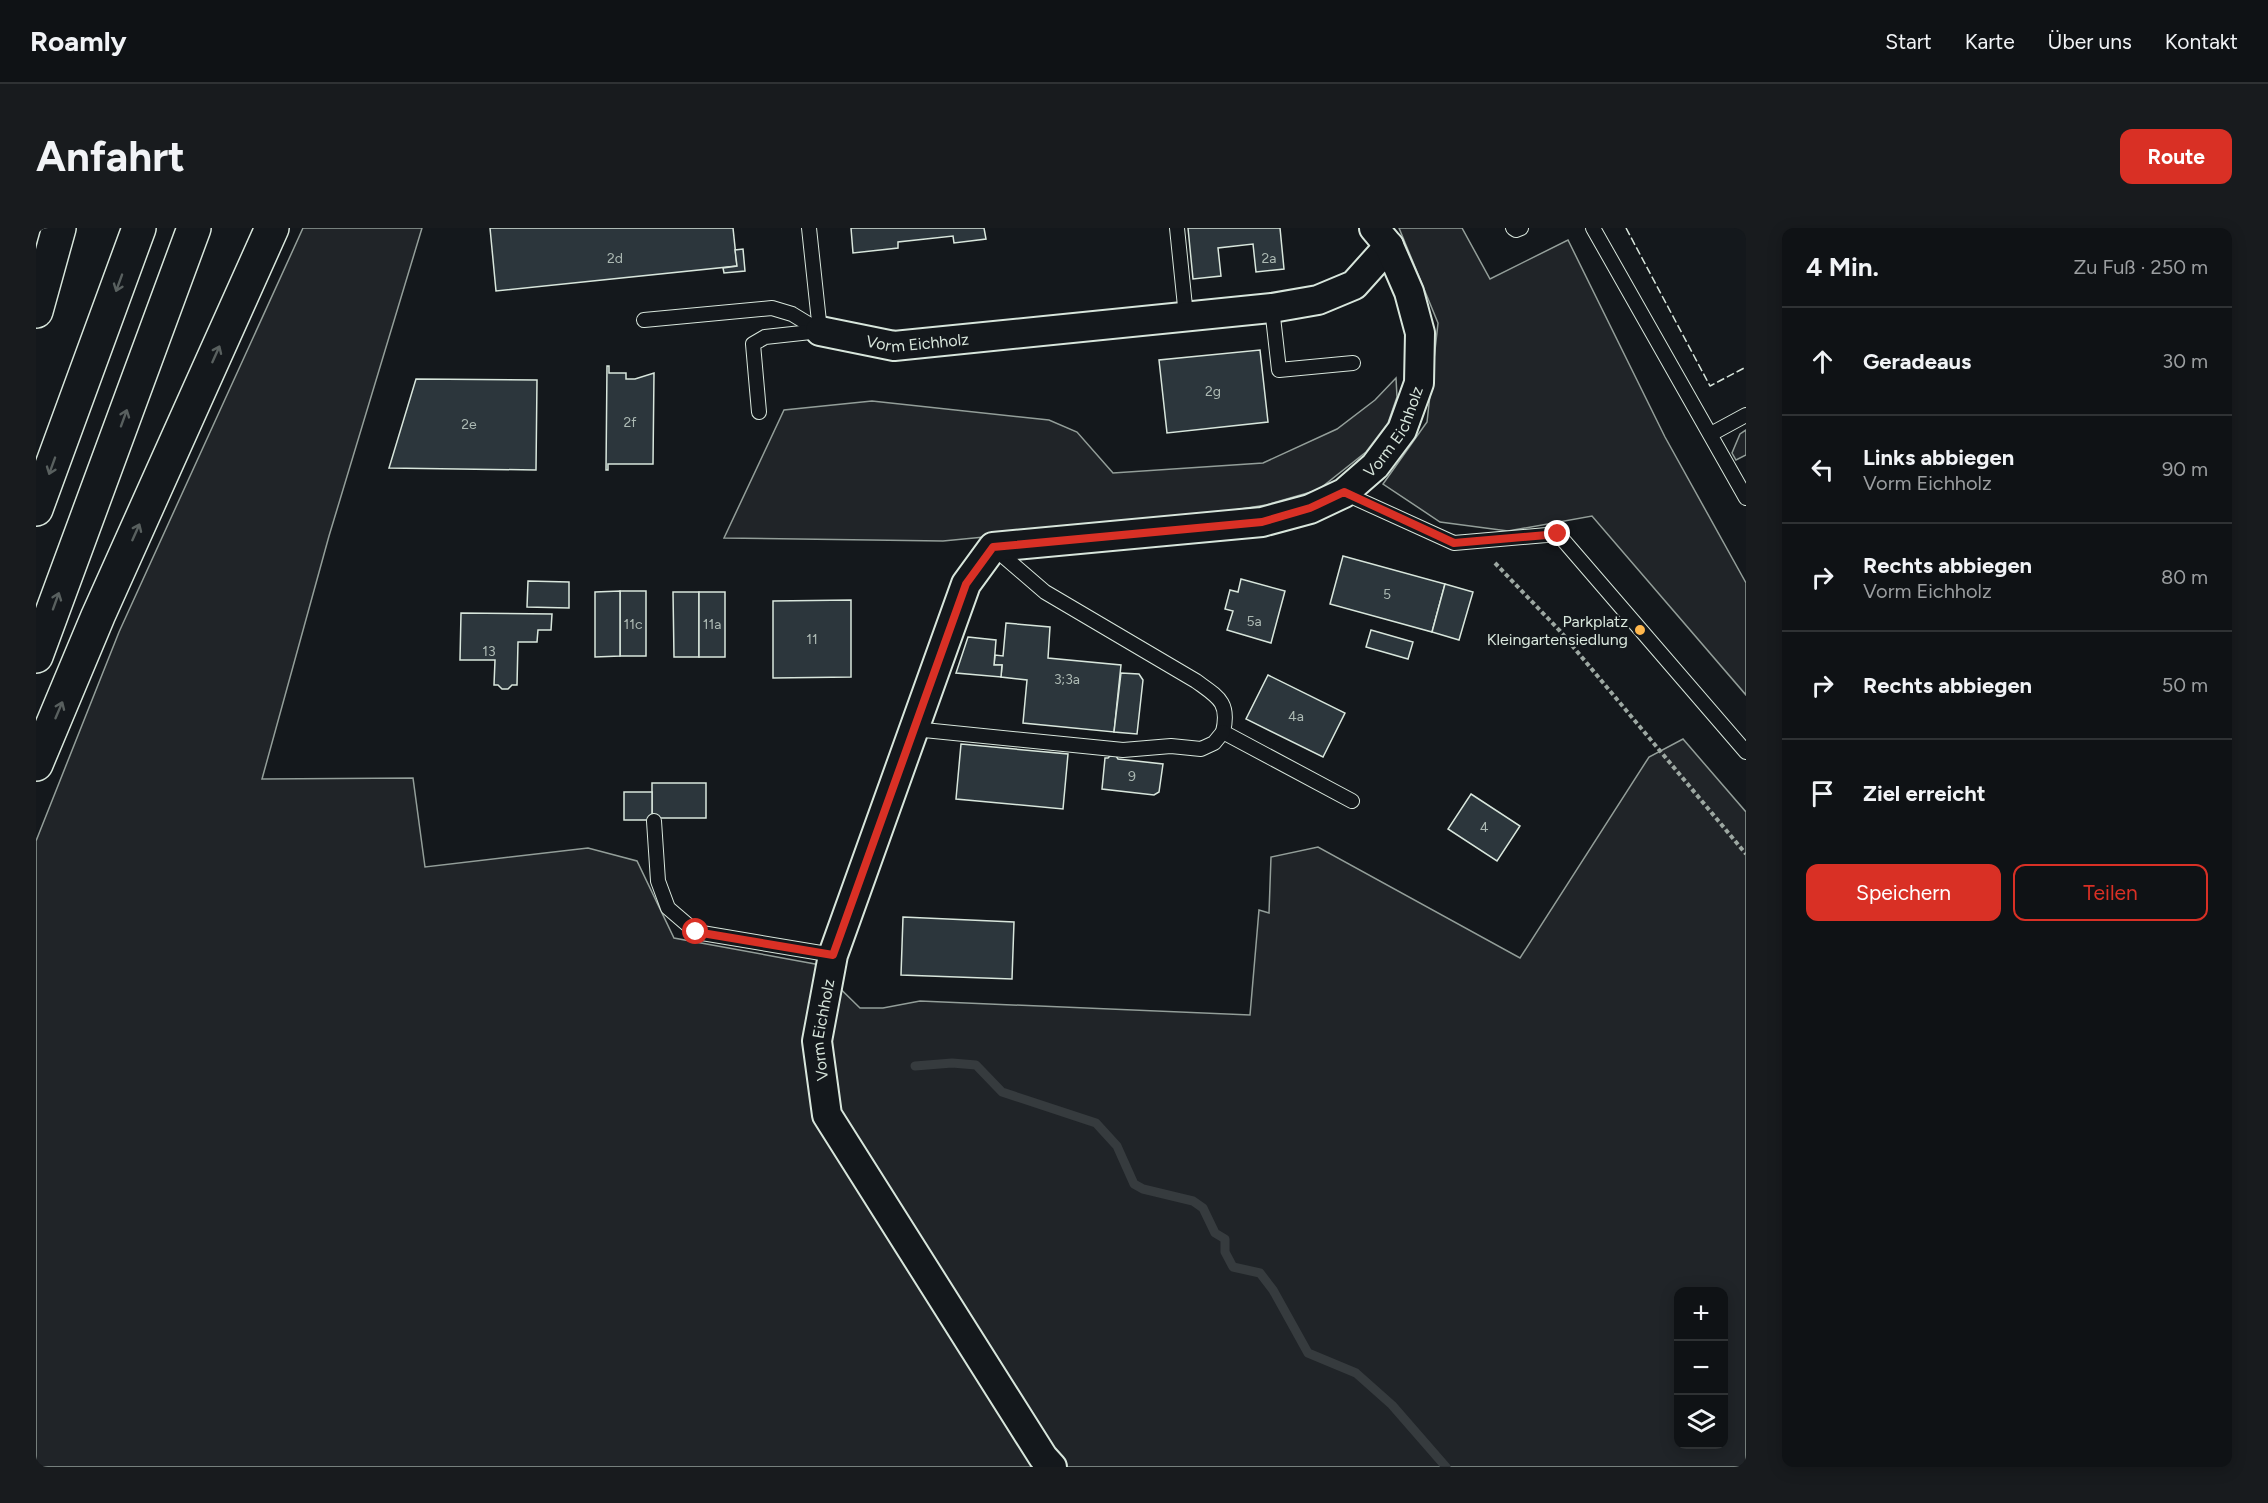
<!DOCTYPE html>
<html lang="de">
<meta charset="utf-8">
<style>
body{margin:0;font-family:Figtree,sans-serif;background:#181b1e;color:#f1f3f6}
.controls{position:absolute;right:18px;bottom:18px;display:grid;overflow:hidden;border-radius:12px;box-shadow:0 3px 15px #0003}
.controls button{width:54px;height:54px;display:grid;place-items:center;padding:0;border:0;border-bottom:2px solid #2f3234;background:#0f1215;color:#f1f3f6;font:30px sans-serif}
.stop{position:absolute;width:18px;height:18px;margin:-14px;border:4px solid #d93025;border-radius:50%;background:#fff}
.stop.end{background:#d93025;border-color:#fff;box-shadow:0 2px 6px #0008}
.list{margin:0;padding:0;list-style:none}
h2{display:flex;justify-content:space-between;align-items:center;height:78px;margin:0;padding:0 24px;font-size:26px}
h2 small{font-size:20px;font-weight:400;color:#9b9ea0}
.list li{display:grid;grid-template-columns:39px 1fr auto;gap:18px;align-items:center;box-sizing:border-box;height:108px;padding:0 24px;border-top:2px solid #2f3234}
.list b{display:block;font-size:22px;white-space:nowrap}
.list p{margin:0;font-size:20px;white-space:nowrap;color:#9b9ea0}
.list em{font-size:20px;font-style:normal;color:#9b9ea0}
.actions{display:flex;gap:12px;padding:18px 24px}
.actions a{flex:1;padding:14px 0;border:2px solid #d93025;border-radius:12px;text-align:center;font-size:21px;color:#d93025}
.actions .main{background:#d93025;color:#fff}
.icon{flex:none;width:33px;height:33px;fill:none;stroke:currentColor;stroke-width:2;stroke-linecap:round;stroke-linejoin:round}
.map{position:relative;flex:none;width:1710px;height:1239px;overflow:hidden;border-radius:12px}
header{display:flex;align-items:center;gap:36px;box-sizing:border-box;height:84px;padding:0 30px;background:#0f1215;border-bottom:2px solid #2f3234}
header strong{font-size:28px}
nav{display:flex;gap:33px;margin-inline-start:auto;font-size:21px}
.intro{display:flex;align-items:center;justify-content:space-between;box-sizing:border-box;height:144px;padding:0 36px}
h1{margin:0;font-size:42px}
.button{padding:15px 27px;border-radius:12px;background:#d93025;color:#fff;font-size:21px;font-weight:700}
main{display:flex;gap:36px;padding:0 36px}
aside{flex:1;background:#0f1215;border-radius:12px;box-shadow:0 3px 15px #0003}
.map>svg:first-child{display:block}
.green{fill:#202428;stroke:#939e99;stroke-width:1.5;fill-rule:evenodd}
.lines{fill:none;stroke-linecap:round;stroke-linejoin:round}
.stream{stroke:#363b3e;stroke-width:9}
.building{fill:#2c363c;stroke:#d8e6dc;stroke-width:1.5}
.lane-casing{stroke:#d8e6dc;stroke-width:16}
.street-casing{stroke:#d8e6dc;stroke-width:32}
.highway-casing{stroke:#d8e6dc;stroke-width:36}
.path{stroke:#9da8a2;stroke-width:4;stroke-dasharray:4.5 3;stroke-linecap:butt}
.lane{stroke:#14181c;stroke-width:14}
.street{stroke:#14181c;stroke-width:28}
.highway{stroke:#14181c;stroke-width:33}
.fence{stroke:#d8e6dc;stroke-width:1.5;stroke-dasharray:8 3;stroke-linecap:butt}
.oneway{stroke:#59605f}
.route{stroke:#d93025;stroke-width:8}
.poi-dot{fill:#ffb74d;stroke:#14181c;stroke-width:2}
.labels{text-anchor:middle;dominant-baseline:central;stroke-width:4.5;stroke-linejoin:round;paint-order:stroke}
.number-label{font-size:14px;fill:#adbab4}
.street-label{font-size:16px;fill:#d8e6dc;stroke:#14181c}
.poi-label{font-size:16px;fill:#d8e6dc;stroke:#14181c;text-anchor:end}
</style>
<header>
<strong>Roamly</strong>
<nav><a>Start</a><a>Karte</a><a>Über uns</a><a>Kontakt</a></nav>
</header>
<div class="intro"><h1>Anfahrt</h1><a class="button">Route</a></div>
<main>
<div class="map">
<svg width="1710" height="1239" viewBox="0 0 1710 1239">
<rect width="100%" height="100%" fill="#14181c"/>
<g class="green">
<path d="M267,0H386L293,308L226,551L377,550L389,639L552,620L601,633L638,710L779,736L824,780H847L884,773L1214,787L1223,682L1233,685L1235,629L1282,619L1484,730L1613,529L1647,511L1710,584V1239H0V613L83,404ZM1642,1064H1688V1216H1642Z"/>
<path d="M1363,0H1426L1454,51L1532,12L1629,209L1710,355V467L1556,288L1472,303L1404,294L1347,256L1391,194L1402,95Z"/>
<path d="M1360,150L1361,169L1352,195L1330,224L1282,262L1230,277L1154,289L907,313L688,310L748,182L836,173L1013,192L1041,204L1077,245L1227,235L1301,201L1339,172Z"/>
<path d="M1710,202V227L1700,232L1696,225L1704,206Z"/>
</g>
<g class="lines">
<path class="stream" d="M879,838L916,835L940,837L966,864L1060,895L1081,918L1098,956L1107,961L1157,973L1167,980L1179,1005L1189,1011V1024L1197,1039L1224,1045L1237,1062L1272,1125L1320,1145L1356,1177L1410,1239"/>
</g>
<g class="building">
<path d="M454,0H697L701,38L460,63Z"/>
<path d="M815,0H948L950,11L918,15L917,8L862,14V20L817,25Z"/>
<path d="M1152,0H1244L1248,41L1220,44L1217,16L1182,20L1185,48L1157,51Z"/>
<path d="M707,21L709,43L688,45L687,40L701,38L699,22Z"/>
<path d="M1224,122L1232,194L1131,205L1123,132Z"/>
<path d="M571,138H573V145H590V151H599L618,145L617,236H572V242H570Z"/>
<path d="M380,151L501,152L500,242L353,240Z"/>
<path d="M1307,328L1409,356L1396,404L1294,376Z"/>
<path d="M1205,351L1249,363L1235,415L1191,402L1197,383L1189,381L1194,362L1202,364Z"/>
<path d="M492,353L533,354V380L491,379Z"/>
<path d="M1409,356L1437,364L1423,412L1396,404Z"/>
<rect x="584" y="363" width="26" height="65"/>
<path d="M584,363V428L559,429V364Z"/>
<path d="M637,364H663V429H638Z"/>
<rect x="663" y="364" width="26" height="65"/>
<path d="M815,372V449L737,450V373Z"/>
<path d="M425,385L516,386L515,402H502L501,414H482L481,457H476L472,461H466L462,457H458L459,432H424Z"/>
<path d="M970,395L1014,399L1012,430L1085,437L1078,504L987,495L991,452L965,449L966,437H958L959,427L967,428Z"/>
<path d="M1335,402L1377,414L1372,431L1330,419Z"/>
<path d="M932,409L960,412L958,437H966L965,449L920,445Z"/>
<path d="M1085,445L1103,446L1107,452L1101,506L1078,504Z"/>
<path d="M1232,447L1309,485L1287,529L1210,491Z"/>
<path d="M925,516L1032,526L1027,581L920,571Z"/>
<path d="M1074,528H1080L1082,531L1127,536L1123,564L1118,567L1066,561L1069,530H1072Z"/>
<rect x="616" y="555" width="54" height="35"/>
<rect x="588" y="564" width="28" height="28"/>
<path d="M1435,566L1484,598L1461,633L1412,601Z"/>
<path d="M867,689L978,694L976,751L865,747Z"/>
</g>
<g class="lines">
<g class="lane-casing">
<g id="lane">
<path d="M773,0L784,103"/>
<path d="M1141,0L1150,88"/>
<path d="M1477,0L1480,2L1485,0"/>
<path d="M1557,0L1710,270"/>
<path d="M1236,80L1243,142L1317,135"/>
<path d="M608,92L736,80L756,86L784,103"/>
<path d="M723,184L717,116L729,109L784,103"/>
<path d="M1675,206L1710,187"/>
<path d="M1308,265L1418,315L1522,306L1710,524"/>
<path d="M959,321L1009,364L1160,453C1182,469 1194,474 1187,504L1316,573"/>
<path d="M878,501L1087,522L1135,518L1165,521L1178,515L1187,504"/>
<path d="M618,593L622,653L632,680L660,704L797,727"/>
</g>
</g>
<g class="street-casing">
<g id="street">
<path id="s1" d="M784,103L858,118L1236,80L1282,72L1318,57L1353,18"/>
<path id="s2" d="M1016,1239L1007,1229L791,887L781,813L797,727L930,356L957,319L1226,294L1274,281L1308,265L1339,238L1366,202L1383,155L1384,105L1373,64L1353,18L1338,0"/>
</g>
</g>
<g class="highway-casing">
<g id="highway">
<path d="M0,83L23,0"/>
<path d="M0,281L103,0"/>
<path d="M0,428L158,0"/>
<path d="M0,536L62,388L236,0"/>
</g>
</g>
<path class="path" d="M1459,335L1524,403L1710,626"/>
<use href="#lane" class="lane"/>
<use href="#street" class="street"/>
<use href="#highway" class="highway"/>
<path class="fence" d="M1590,0L1674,158L1710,139"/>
</g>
<defs><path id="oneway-shaft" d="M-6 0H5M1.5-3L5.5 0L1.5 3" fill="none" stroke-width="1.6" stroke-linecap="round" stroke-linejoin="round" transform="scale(1.5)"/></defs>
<g class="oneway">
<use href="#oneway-shaft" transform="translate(83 55) rotate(110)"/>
<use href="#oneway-shaft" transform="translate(180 126) rotate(-66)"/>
<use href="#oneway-shaft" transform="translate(88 190) rotate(-70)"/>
<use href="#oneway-shaft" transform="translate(16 238) rotate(110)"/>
<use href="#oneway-shaft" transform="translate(100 304) rotate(-66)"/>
<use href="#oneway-shaft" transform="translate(20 373) rotate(-70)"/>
<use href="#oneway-shaft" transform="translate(23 482) rotate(-67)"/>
</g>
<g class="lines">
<path class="route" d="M660,704L797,727L930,356L957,319L1226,294L1274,280L1308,264L1418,315L1522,306"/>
</g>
<circle class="poi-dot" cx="1604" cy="402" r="6"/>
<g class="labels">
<g class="number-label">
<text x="579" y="30">2d</text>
<text x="1233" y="30">2a</text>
<text x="1177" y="163">2g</text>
<text x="594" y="194">2f</text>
<text x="433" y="196">2e</text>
<text x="1351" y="366">5</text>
<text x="1218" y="393">5a</text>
<text x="597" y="396">11c</text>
<text x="676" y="396">11a</text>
<text x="776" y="411">11</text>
<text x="453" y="423">13</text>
<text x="1031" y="451">3;3a</text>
<text x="1260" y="488">4a</text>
<text x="1096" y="548">9</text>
<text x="1448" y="599">4</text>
</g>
<g class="street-label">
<text stroke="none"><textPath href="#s1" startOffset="99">Vorm Eichholz</textPath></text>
<text stroke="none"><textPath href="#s2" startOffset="1458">Vorm Eichholz</textPath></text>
<text stroke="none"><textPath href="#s2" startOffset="504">Vorm Eichholz</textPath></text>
</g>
<g class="poi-label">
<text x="1592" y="393">Parkplatz<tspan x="1592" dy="18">Kleingartensiedlung</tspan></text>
</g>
</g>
</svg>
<div class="controls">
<button>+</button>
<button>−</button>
<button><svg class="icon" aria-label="layers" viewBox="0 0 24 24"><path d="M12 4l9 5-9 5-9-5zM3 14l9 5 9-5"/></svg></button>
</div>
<div class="stop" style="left:660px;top:704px"></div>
<div class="stop end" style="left:1522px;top:306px"></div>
</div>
<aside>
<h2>4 Min.<small>Zu Fuß · 250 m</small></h2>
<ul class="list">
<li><svg class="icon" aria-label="ahead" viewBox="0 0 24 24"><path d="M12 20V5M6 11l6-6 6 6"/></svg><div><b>Geradeaus</b></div><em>30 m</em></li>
<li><svg class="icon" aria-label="left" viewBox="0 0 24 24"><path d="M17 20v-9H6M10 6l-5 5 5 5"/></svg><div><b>Links abbiegen</b><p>Vorm Eichholz</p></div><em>90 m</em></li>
<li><svg class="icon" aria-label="right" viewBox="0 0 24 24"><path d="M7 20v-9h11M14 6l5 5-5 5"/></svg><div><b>Rechts abbiegen</b><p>Vorm Eichholz</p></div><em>80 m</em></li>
<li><svg class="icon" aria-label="right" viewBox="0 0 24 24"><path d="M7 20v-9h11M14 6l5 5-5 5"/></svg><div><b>Rechts abbiegen</b></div><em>50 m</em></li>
<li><svg class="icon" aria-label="arrive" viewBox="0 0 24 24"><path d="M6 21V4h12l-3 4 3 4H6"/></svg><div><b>Ziel erreicht</b></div></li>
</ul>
<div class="actions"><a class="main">Speichern</a><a>Teilen</a></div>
</aside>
</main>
